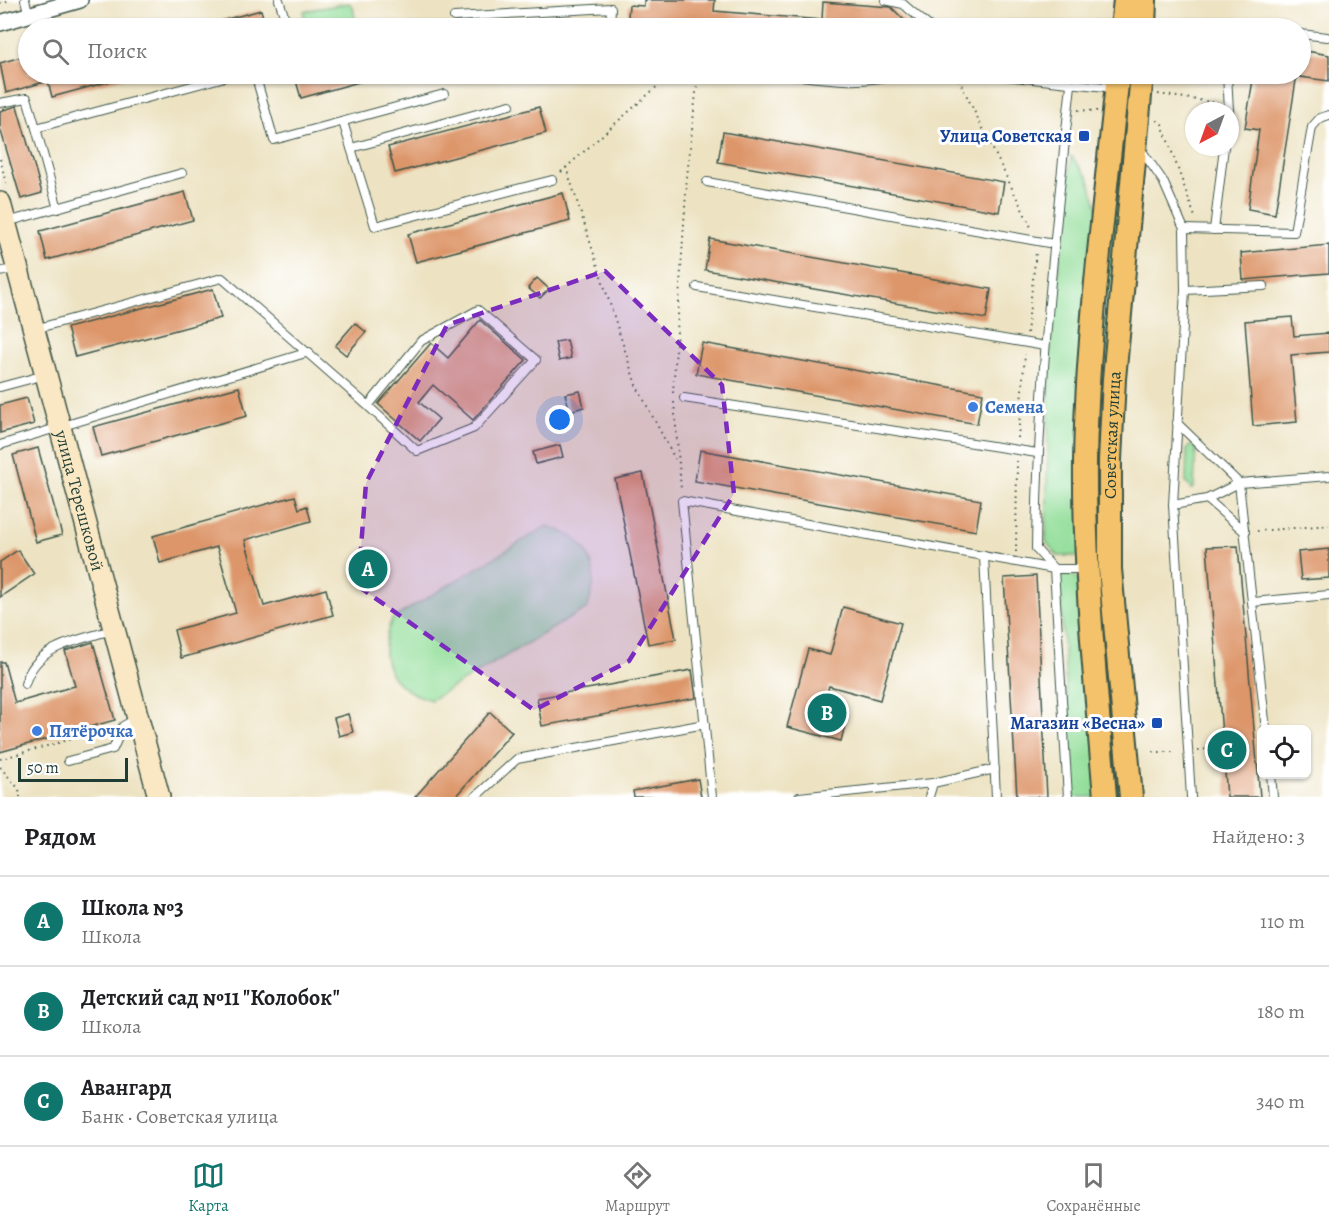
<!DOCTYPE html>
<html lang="ru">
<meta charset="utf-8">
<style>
body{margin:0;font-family:Alegreya,serif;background:#f2f2f2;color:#202124}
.controls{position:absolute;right:18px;bottom:18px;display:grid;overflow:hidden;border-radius:9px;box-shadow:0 2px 4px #0004}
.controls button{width:54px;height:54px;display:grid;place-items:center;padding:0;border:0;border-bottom:2px solid #e0e0e0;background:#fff;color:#202124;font:30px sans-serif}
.compass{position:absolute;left:1185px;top:102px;width:54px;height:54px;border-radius:50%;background:#fff;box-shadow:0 2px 4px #0004;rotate:221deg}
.scale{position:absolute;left:18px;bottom:15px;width:110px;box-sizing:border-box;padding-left:6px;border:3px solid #1f3d34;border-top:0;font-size:16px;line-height:21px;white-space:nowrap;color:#1f3d34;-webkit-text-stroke:4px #fff;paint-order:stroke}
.you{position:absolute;left:560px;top:420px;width:21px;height:21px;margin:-15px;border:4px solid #fff;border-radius:50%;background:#1a73e8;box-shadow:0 0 0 9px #1a73e833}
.badge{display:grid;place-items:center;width:39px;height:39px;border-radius:50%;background:#0f766e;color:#fff;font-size:20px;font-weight:700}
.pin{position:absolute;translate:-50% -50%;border:3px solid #fff;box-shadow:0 2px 6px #0006}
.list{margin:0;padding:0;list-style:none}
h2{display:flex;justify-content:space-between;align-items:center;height:78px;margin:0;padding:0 24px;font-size:26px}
h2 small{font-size:20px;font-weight:400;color:#757577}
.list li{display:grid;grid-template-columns:39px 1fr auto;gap:18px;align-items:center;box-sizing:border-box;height:90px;padding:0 24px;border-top:2px solid #e0e0e0}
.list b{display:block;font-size:22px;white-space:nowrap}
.list p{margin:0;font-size:20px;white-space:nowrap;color:#757577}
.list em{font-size:20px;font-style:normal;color:#757577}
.icon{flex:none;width:33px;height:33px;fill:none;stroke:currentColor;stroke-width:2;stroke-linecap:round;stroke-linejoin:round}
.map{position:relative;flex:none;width:1329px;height:797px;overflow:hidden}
.search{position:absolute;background:#fff;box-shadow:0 2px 4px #0004;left:18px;right:18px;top:18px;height:66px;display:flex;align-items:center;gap:15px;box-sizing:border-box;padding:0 21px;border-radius:33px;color:#757577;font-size:22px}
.sheet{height:348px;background:#fff}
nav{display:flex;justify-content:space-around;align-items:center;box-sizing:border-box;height:84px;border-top:2px solid #e0e0e0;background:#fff;font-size:16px;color:#757577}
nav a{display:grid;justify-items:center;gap:3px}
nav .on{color:#0f766e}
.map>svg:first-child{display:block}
.green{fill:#93de9a;stroke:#598e67;stroke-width:1.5}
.building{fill:#dd966a}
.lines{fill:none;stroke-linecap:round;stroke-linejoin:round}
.lane-casing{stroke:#3e5649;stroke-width:10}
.street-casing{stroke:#3e5649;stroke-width:18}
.secondary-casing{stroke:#3e5649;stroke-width:24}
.primary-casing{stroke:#3e5649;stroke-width:26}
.path{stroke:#3e5649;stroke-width:2;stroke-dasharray:1.5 4.5;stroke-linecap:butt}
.lane{stroke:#fff;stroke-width:8}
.street{stroke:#fff;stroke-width:15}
.secondary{stroke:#fae7c3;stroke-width:21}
.primary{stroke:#f3c26a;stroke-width:22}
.marked{fill:#7b2cbf;fill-opacity:0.2;stroke:#7b2cbf;stroke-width:4.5;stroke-dasharray:12 8;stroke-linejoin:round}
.transit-dot{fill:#1a4fb4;stroke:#fff;stroke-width:2}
.shop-dot{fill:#3f7fe0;stroke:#fff;stroke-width:2}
.labels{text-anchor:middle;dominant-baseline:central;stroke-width:6;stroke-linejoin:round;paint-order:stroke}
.transit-label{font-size:18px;font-weight:bold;fill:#164399;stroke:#fff;text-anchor:end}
.shop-label{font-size:18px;font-weight:bold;fill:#366cbe;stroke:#fff;text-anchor:start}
.street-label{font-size:18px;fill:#1f3d34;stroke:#fff}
</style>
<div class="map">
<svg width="1329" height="797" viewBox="0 0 1329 797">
<rect width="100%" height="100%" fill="#fff"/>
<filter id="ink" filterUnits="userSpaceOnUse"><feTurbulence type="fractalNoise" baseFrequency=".0167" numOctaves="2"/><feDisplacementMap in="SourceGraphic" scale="12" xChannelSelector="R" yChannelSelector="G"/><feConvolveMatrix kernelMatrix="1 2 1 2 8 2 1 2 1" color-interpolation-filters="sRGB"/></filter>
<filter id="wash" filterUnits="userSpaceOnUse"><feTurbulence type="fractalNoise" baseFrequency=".008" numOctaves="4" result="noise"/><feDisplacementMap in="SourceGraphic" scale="24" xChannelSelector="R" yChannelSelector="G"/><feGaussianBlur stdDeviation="1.35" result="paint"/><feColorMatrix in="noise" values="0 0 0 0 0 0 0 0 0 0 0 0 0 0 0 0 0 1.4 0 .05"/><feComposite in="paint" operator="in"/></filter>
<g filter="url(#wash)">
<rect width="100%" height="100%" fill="#ede3c3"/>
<g class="green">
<path d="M349,3L353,7L356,24L353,28H304V11Z"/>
<path d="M1124,102L1132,103L1103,558H1096C1090,405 1110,254 1124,102Z"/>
<path d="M1071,156L1088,177L1098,208L1080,556H1058L1046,542L1050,349Z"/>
<path d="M1196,443L1194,488L1191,489L1186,482L1187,448Z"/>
<path d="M547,526C589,538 603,567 587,608L431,700C389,688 375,660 392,619Z"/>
<path d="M1074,575L1083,588L1100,797H1073L1059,576Z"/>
<path d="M1106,579L1122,797H1114L1095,580Z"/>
</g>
<g id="blocks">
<g class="building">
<path d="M644,0H715L714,11L822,20L823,2L891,7L912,28H627L629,5L644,6Z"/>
<path d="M261,10L266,28H206L205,25Z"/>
<path d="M1300,50L1329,55V81L1300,77Z"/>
<path d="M28,55V74H125L126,77L52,97L48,81L6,93L0,63Z"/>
<path d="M294,74H377V77L301,98Z"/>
<path d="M1254,74H1297L1275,214L1248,209L1259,130L1245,128Z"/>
<path d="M17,106L42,193L21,199L0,128V111Z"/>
<path d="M539,107L546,133L395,173L388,147Z"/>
<path d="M723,132L1004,182L999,212L718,162Z"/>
<path d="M185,192L193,220L47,260L40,231Z"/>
<path d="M563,193L570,221L416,262L408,234Z"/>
<path d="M710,239L991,289L986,319L705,270Z"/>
<path d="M1329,245V273L1243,280L1241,253Z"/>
<path d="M537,278L549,289L540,298L528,288Z"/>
<path d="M213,289L221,318L75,357L67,328Z"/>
<path d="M1292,317L1294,336L1329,333V352L1291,355L1297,422L1253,426L1245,321Z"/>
<path d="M480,320L526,360L473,420L433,385L419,402L439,419L420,441L378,404L431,343L448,358Z"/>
<path d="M355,323L366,332L346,355L335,346Z"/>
<path d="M567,340L571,358L559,361L555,342Z"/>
<path d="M702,343L983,393L977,424L696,374Z"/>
<path d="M239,387L247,416L101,456L93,427Z"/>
<path d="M580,391L584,407L570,411L565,394Z"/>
<path d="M27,398L34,424L0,433V405Z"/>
<path d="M560,445L563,457L536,464L533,452Z"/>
<path d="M38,448L62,535L36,542L13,455Z"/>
<path d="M700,450L981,500L976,531L695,481Z"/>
<path d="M643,473L676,639L648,644L615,479Z"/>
<path d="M295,496L299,509L307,506L311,521L245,540L264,606L326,589L333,615L181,658L174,630L236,613L217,547L160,563L153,536Z"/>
<path d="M1238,546L1260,797H1227L1207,547Z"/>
<path d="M1329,549V578L1301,580L1298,552Z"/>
<path d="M18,550L34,574L0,597V562Z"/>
<path d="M1036,576L1047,797H1017L1004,578Z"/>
<path d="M843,607L901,623L880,700L829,686L823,707L848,714L841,741L787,727L808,649L830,655Z"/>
<path d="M93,642L115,720L0,752V662H4L15,703L75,686L65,651Z"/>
<path d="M692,670L696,698L542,726L537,698Z"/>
<path d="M490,712L512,732L455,797H415Z"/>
<path d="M348,714L353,732L339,736L334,718Z"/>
<path d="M698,779L701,797H634L633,791Z"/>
</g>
</g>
</g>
<g filter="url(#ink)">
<use href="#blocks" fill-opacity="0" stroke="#3e5649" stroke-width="1.5"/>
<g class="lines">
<g class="lane-casing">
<g id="lane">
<path d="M25,0L29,15"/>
<path d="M279,0L288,28"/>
<path d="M885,0L903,4L931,28"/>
<path d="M454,17L611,8L610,28"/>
<path d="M1246,28H1253"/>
<path d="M1300,34L1327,37"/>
<path d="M255,74L274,140L444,94"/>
<path d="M783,74C826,79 859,85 901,74"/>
<path d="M987,74L1115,88"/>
<path d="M1227,74L1229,111"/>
<path d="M0,103L27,98L36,128"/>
<path d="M343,122L375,226L552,180"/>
<path d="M351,148L510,105"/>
<path d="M1140,148L1163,181L1184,229L1185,290L1173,505L1191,797"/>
<path d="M707,182L1054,244"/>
<path d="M58,209L36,128L236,74"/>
<path d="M7,222L182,173"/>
<path d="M1184,229L1294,232L1312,127L1320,118L1329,115"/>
<path d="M1214,230L1224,147"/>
<path d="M0,272L16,268"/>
<path d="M697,287L1045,346"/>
<path d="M1185,290L1264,286"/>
<path d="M35,329L222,278L368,406L421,341L478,310L536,360L474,428L417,451L368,406"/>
<path d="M0,387L45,375"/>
<path d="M684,398L1037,453"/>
<path d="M1177,423L1239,483L1266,730"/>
<path d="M0,445L309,352"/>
<path d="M1207,499L1245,532"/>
<path d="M1173,505L1207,499L1239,483L1329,476"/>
<path d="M984,556L996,797"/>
<path d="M1253,602L1329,595"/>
<path d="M25,684C36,645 77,641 112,630"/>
<path d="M68,761L113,749L123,726L137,718"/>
<path d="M1271,774L1273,797"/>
<path d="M475,797L517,759L705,724"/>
<path d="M712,797L682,501L1054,569H1086"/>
<path d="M799,797L933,783L995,769"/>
<path d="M929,797L933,783"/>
<path d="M1068,797L1054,569L1036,549C1038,393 1054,240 1071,85"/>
</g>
</g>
<g class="street-casing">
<path id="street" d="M0,23L80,0"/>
</g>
<g class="secondary-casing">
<g id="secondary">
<path id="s1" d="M0,203L159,797"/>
</g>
</g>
<g class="primary-casing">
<g id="primary">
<path d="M1122,28L1125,0"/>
<path d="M1144,28L1145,0"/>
<path d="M1105,797C1096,686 1084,574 1085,462C1087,333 1105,202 1118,74"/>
<path id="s2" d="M1131,797L1110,569V460L1114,379L1142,74"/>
</g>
</g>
<g class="path">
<path d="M0,3L11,0"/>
<path d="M956,74L1031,227"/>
<path d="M1158,94L1218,103"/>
<path d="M1078,110L1097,111"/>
<path d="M1157,120L1162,124L1195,217"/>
<path d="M0,159L7,187"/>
<path d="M566,167L636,385L675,459"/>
<path d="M561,172L671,74"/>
<path d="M1027,333L1036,252"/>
<path d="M673,393L687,177L698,74"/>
<path d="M674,402L681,489"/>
<path d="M1018,438L1025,354"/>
<path d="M1257,531L1329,525"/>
<path d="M1016,552L1017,461"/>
<path d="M1198,750L1210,749"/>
<path d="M1153,752H1177"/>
<path d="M0,759L108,729"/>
<path d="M0,767L19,789L20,797"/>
</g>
<use href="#lane" class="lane"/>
<use href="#street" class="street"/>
<use href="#secondary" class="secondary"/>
<use href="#primary" class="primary"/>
</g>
</g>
<path class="marked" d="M605,271L722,385L734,494L629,661L534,710L358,586L366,483L447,325Z"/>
<g class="transit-dot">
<rect x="1078" y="130" width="12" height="12" rx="3"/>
<rect x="1151" y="717" width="12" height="12" rx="3"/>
</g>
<g class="shop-dot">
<circle cx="973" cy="407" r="6"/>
<circle cx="37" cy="731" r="6"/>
</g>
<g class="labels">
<g class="transit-label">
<text x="1072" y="136">Улица Советская</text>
<text x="1145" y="723">Магазин «Весна»</text>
</g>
<g class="shop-label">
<text x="985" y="407">Семена</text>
<text x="49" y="731">Пятёрочка</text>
</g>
<g class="street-label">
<text stroke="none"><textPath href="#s2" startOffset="363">Советская улица</textPath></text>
<text stroke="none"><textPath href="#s1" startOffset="308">улица Терешковой</textPath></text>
</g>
</g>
</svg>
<div class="controls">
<button><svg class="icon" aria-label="locate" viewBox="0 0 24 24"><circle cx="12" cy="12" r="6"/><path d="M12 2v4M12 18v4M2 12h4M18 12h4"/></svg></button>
</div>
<svg class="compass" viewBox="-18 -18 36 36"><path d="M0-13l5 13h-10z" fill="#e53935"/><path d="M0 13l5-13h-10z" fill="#757577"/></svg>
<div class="scale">50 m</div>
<div class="you"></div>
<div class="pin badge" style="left:368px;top:569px">A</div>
<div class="pin badge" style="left:827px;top:713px">B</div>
<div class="pin badge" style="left:1227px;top:750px">C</div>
<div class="search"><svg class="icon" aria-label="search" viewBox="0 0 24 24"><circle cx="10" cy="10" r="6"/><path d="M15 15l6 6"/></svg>Поиск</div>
</div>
<section class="sheet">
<h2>Рядом<small>Найдено: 3</small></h2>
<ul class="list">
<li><span class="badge">A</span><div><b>Школа №3</b><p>Школа</p></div><em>110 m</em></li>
<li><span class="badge">B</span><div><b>Детский сад №11 &quot;Колобок&quot;</b><p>Школа</p></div><em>180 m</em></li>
<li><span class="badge">C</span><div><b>Авангард</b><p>Банк · Советская улица</p></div><em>340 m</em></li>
</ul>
</section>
<nav>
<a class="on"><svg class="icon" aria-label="map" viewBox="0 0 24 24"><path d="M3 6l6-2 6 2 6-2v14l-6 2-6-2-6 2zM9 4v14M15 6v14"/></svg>Карта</a>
<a><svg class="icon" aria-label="directions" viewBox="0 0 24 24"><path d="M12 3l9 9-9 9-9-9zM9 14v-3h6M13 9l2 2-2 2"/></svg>Маршрут</a>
<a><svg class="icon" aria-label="saved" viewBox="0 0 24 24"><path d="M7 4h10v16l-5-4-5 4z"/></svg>Сохранённые</a>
</nav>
